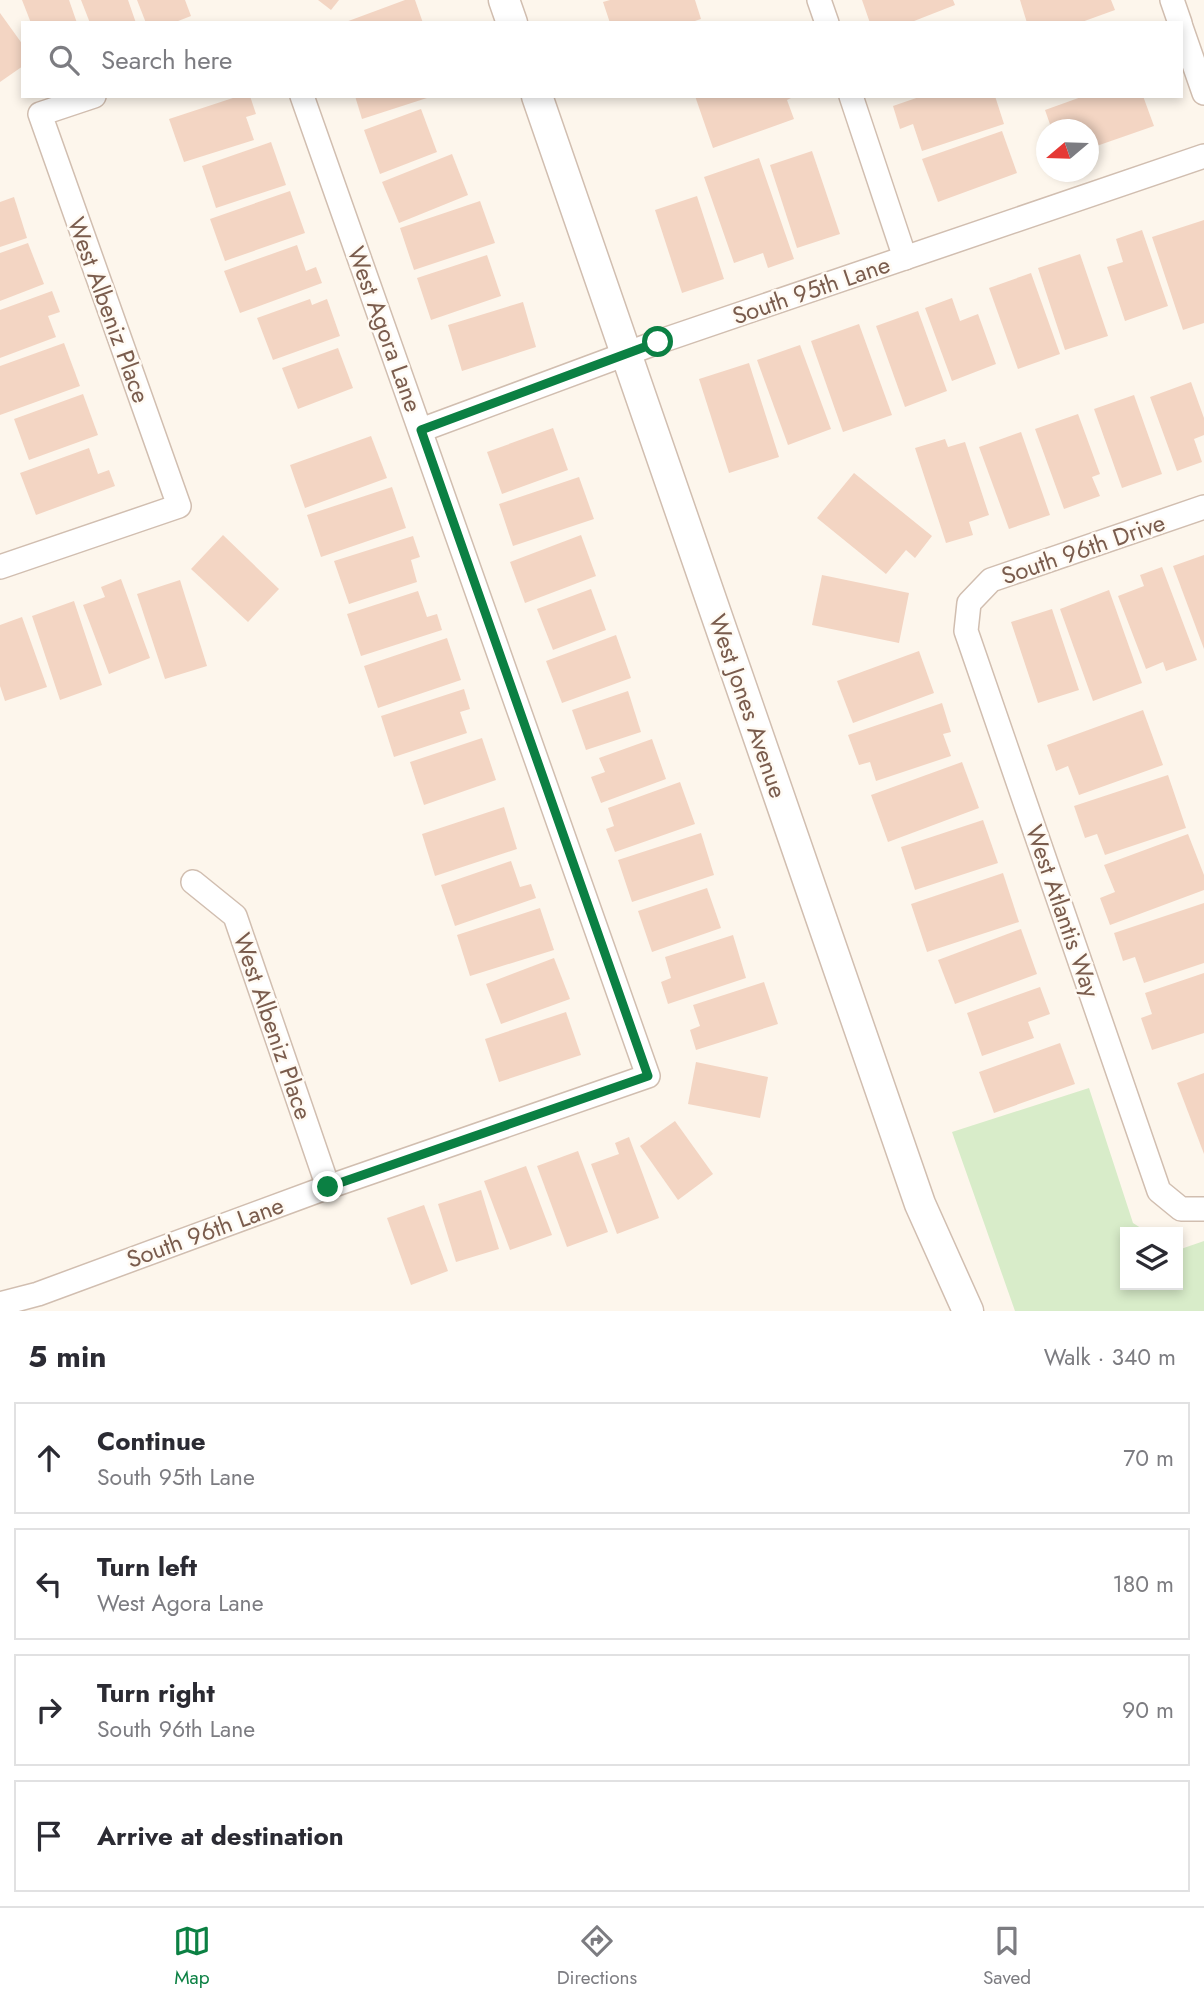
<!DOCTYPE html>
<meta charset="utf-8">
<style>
body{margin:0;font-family:Jost,sans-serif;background:#f2f2f3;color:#2b2b33}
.controls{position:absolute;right:21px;bottom:21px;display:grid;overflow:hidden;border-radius:0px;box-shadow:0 4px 10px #0003}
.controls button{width:63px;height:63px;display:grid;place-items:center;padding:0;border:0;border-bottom:2px solid #e1e1e2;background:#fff;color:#2b2b33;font:35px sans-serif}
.compass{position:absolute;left:1036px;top:119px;width:63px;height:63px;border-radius:50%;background:#fff;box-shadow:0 4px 10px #0003;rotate:251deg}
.stop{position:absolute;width:21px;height:21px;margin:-16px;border:5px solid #0b8043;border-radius:50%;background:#fff}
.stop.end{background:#0b8043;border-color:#fff;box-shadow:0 2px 7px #0008}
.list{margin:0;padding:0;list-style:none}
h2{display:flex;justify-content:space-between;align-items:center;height:91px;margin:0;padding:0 28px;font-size:30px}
h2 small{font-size:23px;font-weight:400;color:#7c7c81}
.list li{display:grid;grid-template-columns:46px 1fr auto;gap:21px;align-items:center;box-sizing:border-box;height:112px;margin:0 14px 14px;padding:0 14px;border:2px solid #e1e1e2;border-radius:0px}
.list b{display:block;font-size:26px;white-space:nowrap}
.list p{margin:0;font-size:23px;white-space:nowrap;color:#7c7c81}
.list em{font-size:23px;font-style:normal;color:#7c7c81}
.icon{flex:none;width:38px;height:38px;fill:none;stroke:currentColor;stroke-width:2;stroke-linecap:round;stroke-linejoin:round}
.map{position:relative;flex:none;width:1204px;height:1311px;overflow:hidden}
.search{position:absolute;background:#fff;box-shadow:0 4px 10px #0003;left:21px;right:21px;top:21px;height:77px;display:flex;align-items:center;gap:18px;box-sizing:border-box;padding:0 24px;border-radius:0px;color:#7c7c81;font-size:26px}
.sheet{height:595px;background:#fff}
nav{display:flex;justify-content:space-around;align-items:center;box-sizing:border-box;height:98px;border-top:2px solid #e1e1e2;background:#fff;font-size:19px;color:#7c7c81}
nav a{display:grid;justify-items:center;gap:4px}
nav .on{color:#0b8043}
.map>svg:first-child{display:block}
.green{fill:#d8ecc9}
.building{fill:#f3d5c3}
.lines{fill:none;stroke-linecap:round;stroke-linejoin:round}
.minor-casing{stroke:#d1beb0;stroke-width:26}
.tertiary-casing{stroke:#d1beb0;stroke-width:33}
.minor{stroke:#fff;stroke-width:23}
.tertiary{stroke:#fff;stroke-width:30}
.route{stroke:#0b8043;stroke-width:9}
.labels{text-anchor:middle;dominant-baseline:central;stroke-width:5;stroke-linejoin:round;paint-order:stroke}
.street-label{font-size:24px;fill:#7a5c4d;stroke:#fffaf3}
</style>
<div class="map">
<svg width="1204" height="1311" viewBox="0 0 1204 1311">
<rect width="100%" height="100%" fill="#fdf6ec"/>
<path class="green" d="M1089,1088L1133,1223L1147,1232H1125V1285H1178V1250L1204,1241V1311H1015L952,1132Z"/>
<g class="building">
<path d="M22,0H69L77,23H31Z"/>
<path d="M81,0H128L136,23H90Z"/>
<path d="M137,0H185L191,16L173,23H146Z"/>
<path d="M318,0H339L331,10Z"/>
<path d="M405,0H415L423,23H343Z"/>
<path d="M610,0H695L701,19L689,23H610L603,2Z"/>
<path d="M862,0H953L955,5L909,23H870Z"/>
<path d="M1020,0H1111L1115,10L1079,23H1027Z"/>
<path d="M0,13L23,45V66L0,82Z"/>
<path d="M239,96H250L256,114L246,117L254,140L184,162L169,119Z"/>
<path d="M355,96H430V97L362,119Z"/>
<path d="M695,96H795L787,100L794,119L713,148Z"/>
<path d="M922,96H995L1004,124L922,151L913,124L900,129L893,106Z"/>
<path d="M1084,96H1143L1154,126L1088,149V130H1052L1045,110Z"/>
<path d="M421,109L437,152L380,174L364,130Z"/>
<path d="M1002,131L1017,173L938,202L922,159Z"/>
<path d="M271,142L286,185L216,208L202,166Z"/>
<path d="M812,151L840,234L797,248L770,165Z"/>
<path d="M452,154L468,195L399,223L382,182Z"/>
<path d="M759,158L794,259L768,268L763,253L734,263L704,177Z"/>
<path d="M290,191L305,233L225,261L210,219Z"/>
<path d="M697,196L724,279L682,293L655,210Z"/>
<path d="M14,197L27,238L0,247V202Z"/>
<path d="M480,201L495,243L414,270L400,228Z"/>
<path d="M1204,220V323L1183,330L1152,237Z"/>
<path d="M1142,230L1168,306L1125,321L1107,267L1123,262L1116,239Z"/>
<path d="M28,243L44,284L0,301V253Z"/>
<path d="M297,245L306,271L316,267L322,283L240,313L224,271Z"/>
<path d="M1080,254L1108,336L1065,350L1038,268Z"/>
<path d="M487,255L501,296L431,320L417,278Z"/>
<path d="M1031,273L1060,354L1018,369L989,288Z"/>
<path d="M52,291L60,312L48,316L56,337L0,358V310Z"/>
<path d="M952,298L960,321L978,314L996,364L952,381L925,308Z"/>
<path d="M310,299L312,305L327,299L340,336L273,360L257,318Z"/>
<path d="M523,302L536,347L462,371L448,325Z"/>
<path d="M918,311L947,391L905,407L876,326Z"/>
<path d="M859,324L892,415L843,432L811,341Z"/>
<path d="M64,343L80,386L0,415V366Z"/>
<path d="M800,345L831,429L788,445L757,360Z"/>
<path d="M338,348L353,388L298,409L282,368Z"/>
<path d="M749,363L779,457L729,473L699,379Z"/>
<path d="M1191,382L1204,418V435L1194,439L1202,462L1177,471L1150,397Z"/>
<path d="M83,394L98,435L29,460L14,419Z"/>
<path d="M1134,395L1162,474L1122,488L1094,409Z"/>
<path d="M1078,414L1100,474L1092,477L1100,496L1064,509L1035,429Z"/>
<path d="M553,428L568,470L502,494L487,452Z"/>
<path d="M1021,432L1050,515L1009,529L979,447Z"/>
<path d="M371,436L387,478L305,508L290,465Z"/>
<path d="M945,439L948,447L965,442L989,515L969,522L973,535L946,543L915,448Z"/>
<path d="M89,448L98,474L109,470L115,486L36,515L20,473Z"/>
<path d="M854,473L932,536L915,558L906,550L886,574L817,518Z"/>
<path d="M579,477L594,519L513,546L499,504Z"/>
<path d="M392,487L406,528L321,557L307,515Z"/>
<path d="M223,535L279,589L248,622L191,569Z"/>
<path d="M581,535L596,576L525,603L510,562Z"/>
<path d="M413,536L420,557L411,560L417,582L349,604L334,561Z"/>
<path d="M1204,555V649L1173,566Z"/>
<path d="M1162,567L1197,660L1166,671L1163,662L1146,669L1118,596L1144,586L1140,575Z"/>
<path d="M822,575L909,593L899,643L812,625Z"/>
<path d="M121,579L150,658L109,674L83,605L105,597L101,587Z"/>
<path d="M180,580L207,666L165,679L137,594Z"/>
<path d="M591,589L606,630L553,650L537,609Z"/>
<path d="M1109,590L1142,683L1093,701L1060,609Z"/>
<path d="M418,591L427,617L437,614L442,630L361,656L347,614Z"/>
<path d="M74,601L102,685L60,700L32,616Z"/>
<path d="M1052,609L1079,690L1038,703L1011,622Z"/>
<path d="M22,617L47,687L5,701L0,686V625Z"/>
<path d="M616,635L631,678L562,703L546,661Z"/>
<path d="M447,638L461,680L378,708L364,666Z"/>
<path d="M919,651L934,693L853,723L837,681Z"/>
<path d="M464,689L470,709L460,712L467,733L394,757L381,716Z"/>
<path d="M628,691L641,732L586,750L572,710Z"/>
<path d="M942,703L951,732L943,734L951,756L876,781L870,762L859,765L848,735Z"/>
<path d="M1143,710L1163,765L1079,795L1068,766L1056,771L1047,745Z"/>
<path d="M482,738L496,780L424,805L410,762Z"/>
<path d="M652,739L666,779L601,803L591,777L605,772L599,758Z"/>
<path d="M962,762L979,808L888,842L871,795Z"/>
<path d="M1168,775L1186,828L1105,855L1097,834L1085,838L1074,806Z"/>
<path d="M680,782L695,824L615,852L606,829L614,826L608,808Z"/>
<path d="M504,807L517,849L435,876L422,834Z"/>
<path d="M983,820L998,863L915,890L901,847Z"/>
<path d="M701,833L714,875L632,902L618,860Z"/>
<path d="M1188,834L1204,875V890L1110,925L1100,898L1115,892L1104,865Z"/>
<path d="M511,861L520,887L531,884L536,898L455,926L441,885Z"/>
<path d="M1003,873L1019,922L927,952L911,904Z"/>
<path d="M707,888L721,928L652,952L638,911Z"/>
<path d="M1204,903V963L1144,983L1135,957L1123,961L1114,933Z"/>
<path d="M540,908L554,950L470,976L457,935Z"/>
<path d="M1021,929L1037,974L955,1004L938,960Z"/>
<path d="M733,935L746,978L668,1004L661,982L671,978L665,957Z"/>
<path d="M554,958L570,999L501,1024L486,984Z"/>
<path d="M1204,973V1033L1152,1050L1141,1018L1152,1014L1145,993Z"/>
<path d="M764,982L778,1024L696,1050L690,1030L700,1026L693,1005Z"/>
<path d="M1040,987L1050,1014L1028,1022L1034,1038L982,1056L967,1013Z"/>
<path d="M566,1012L581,1055L499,1082L485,1039Z"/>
<path d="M1060,1043L1075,1084L994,1113L979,1072Z"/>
<path d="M696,1062L768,1077L760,1118L688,1104Z"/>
<path d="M1204,1073V1154L1177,1083Z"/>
<path d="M675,1121L713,1174L678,1200L640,1146Z"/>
<path d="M629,1137L659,1218L617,1234L591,1164L619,1154L615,1143Z"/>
<path d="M578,1151L608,1232L567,1247L537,1166Z"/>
<path d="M526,1166L552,1235L510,1250L484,1181Z"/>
<path d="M481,1190L499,1249L456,1262L438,1204Z"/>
<path d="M424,1205L448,1271L411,1285L387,1218Z"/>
</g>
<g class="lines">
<g class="minor-casing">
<g id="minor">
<path d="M819,0L827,23"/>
<path d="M1172,0L1180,23"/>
<path d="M1181,27L1204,93"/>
<path d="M851,96L905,258"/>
<path d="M421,430L658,342L1204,156"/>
<path d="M1204,507L991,580L969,603L966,631L1159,1191L1181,1209H1204"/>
<path d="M0,567L179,506L40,114L94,96"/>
<path d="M193,882L235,916L328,1187"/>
<path d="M0,1304L38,1294L328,1187L648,1076L302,96"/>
</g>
</g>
<g class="tertiary-casing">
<g id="tertiary">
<path d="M504,0L512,23"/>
<path d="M537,96L920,1204L968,1311"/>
</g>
</g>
<use href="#minor" class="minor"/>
<use href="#tertiary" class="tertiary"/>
</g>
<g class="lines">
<path class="route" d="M328,1187L648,1076L421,430L658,342"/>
</g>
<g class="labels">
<g class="street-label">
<text transform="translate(811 290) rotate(-19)">South 95th Lane</text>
<text transform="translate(109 310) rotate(70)">West Albeniz Place</text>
<text transform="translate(385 329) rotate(70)">West Agora Lane</text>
<text transform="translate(1083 549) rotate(-19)">South 96th Drive</text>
<text transform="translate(748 706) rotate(71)">West Jones Avenue</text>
<text transform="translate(1063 911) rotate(71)">West Atlantis Way</text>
<text transform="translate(273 1026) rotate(71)">West Albeniz Place</text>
<text transform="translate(205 1232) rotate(-20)">South 96th Lane</text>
</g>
</g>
</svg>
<div class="controls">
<button><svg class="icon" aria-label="layers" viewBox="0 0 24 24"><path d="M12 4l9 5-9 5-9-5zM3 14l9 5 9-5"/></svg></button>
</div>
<svg class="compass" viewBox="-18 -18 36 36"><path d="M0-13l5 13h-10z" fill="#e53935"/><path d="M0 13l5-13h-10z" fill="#7c7c81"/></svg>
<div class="stop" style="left:658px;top:342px"></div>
<div class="stop end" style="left:328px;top:1187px"></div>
<div class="search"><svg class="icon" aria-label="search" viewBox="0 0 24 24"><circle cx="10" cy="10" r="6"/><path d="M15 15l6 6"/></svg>Search here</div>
</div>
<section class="sheet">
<h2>5 min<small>Walk · 340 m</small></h2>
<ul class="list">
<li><svg class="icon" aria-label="ahead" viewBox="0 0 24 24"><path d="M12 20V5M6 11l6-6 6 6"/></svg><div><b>Continue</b><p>South 95th Lane</p></div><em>70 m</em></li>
<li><svg class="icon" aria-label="left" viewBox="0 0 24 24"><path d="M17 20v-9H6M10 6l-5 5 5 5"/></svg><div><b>Turn left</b><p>West Agora Lane</p></div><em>180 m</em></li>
<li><svg class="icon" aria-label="right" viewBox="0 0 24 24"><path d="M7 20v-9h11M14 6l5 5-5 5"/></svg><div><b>Turn right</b><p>South 96th Lane</p></div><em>90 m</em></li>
<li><svg class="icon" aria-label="arrive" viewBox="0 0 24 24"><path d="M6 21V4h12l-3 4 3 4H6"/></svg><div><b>Arrive at destination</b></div></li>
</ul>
</section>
<nav>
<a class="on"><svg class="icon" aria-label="map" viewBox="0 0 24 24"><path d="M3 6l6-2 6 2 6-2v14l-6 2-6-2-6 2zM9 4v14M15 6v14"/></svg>Map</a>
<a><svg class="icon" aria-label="directions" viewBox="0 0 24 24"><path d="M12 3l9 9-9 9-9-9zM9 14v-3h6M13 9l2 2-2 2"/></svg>Directions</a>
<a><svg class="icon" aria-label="saved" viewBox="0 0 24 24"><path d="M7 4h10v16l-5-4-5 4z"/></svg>Saved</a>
</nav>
